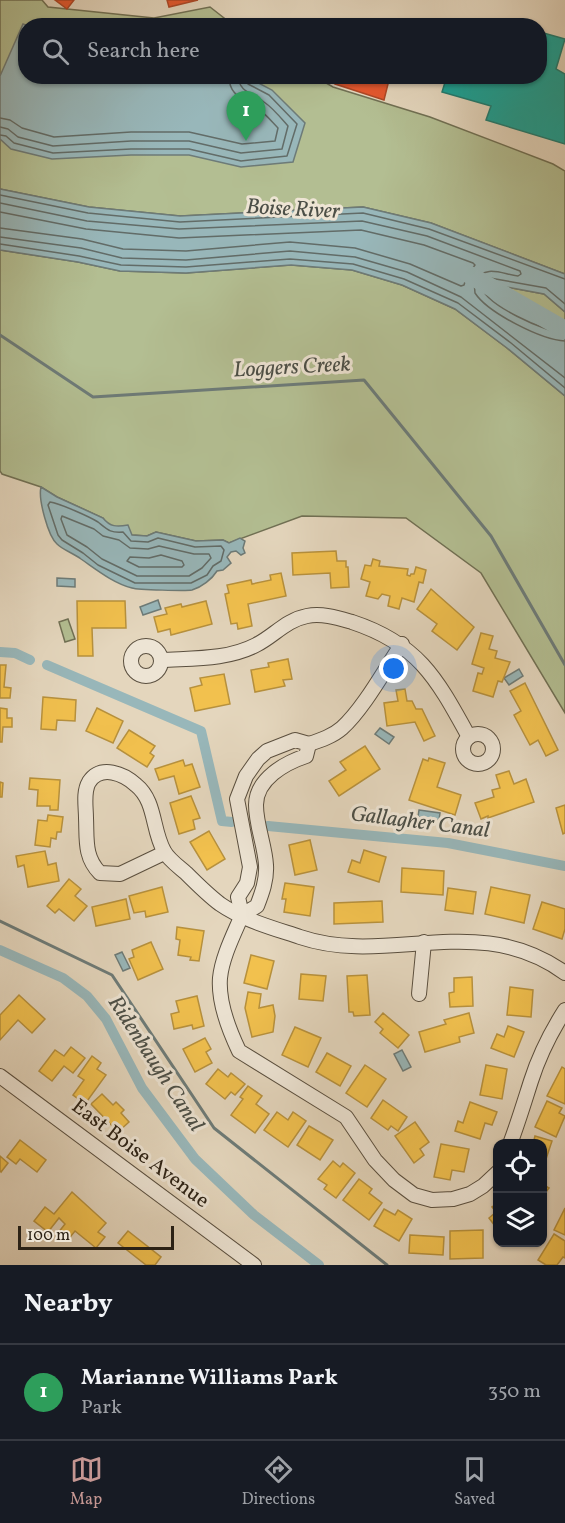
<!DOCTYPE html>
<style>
body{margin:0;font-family:Vollkorn,serif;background:#20242c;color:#f1f3f6}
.controls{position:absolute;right:18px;bottom:18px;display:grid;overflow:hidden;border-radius:12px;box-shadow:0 2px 4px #0004}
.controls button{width:54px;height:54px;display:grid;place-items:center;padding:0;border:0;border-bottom:2px solid #363941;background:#171b24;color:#f1f3f6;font:30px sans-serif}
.scale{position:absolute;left:18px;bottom:15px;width:156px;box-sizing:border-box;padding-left:6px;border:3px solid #2c2215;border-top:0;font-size:16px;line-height:21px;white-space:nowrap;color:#2c2215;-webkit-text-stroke:4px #ede4d4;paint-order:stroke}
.you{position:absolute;left:394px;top:669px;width:21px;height:21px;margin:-15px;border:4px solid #fff;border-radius:50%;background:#1a73e8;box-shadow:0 0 0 9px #1a73e833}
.badge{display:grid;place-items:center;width:39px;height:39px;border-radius:50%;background:#c59692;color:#fff;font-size:20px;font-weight:700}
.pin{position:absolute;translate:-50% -50px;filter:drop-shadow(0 2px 3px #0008)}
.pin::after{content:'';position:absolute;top:32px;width:21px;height:18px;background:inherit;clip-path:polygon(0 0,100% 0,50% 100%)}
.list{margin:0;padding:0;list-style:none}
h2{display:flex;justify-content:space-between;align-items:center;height:78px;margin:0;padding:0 24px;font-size:26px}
h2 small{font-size:20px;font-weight:400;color:#9ea1a6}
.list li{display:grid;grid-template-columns:39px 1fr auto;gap:18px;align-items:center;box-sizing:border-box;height:96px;padding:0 24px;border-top:2px solid #363941}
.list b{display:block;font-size:22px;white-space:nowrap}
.list p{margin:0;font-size:20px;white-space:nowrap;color:#9ea1a6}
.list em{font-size:20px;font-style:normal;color:#9ea1a6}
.icon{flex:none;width:33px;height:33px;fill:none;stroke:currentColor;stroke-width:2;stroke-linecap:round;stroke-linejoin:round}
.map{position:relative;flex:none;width:565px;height:1265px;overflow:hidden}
.search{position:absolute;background:#171b24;box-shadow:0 2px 4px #0004;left:18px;right:18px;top:18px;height:66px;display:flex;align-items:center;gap:15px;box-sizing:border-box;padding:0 21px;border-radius:24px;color:#9ea1a6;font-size:22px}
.sheet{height:174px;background:#171b24}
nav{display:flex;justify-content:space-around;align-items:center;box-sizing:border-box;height:84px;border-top:2px solid #363941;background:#171b24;font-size:16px;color:#9ea1a6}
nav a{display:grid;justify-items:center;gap:3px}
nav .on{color:#c59692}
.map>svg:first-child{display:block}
.green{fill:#b3be92;stroke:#707054;stroke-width:1.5}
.water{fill:#98b7ba;stroke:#6d7b78;stroke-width:1.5}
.homes{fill:#f2c14e;stroke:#b7913d;stroke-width:1.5}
.shops{fill:#e4572e;stroke:#ad4726;stroke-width:1.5}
.public{fill:#17a398;stroke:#1d7c71;stroke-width:1.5}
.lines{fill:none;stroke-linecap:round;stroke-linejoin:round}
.shore{stroke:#626c68;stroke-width:1.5}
.stream{stroke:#6d7b78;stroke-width:3}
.canal{stroke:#98b7ba;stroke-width:10}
.river{stroke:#98b7ba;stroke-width:18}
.minor-casing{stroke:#5a4f3f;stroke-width:16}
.minor{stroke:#ede4d4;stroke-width:14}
.labels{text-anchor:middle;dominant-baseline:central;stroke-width:6;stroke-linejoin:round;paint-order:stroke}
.street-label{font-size:21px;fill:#2c2215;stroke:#ede4d4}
.water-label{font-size:22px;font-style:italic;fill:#4c4f47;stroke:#ede4d4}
</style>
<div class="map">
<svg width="565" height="1265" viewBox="0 0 565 1265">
<rect width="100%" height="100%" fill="#e4d6bd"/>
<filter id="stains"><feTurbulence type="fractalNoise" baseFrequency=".00333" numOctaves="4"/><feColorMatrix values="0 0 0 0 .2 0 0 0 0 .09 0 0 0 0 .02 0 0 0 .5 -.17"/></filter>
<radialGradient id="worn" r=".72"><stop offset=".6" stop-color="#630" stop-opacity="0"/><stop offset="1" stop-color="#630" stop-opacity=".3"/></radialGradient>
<g class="green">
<path d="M0,0H42L48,7L154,18L210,7L233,25L26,26V76L316,77L333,87L430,117L553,164L565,171V274L431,223L363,207L180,216L89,207L0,189Z"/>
<path d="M0,250L78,262L120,271L186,273L291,265L352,270L402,285L455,309L507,348L565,396V713L481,573L406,518L302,516L229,543L223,540L196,541L156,532L147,536L132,535L107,524L103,518L57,497L41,487L2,474L0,471Z"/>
<path d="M490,284L544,294L565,312V328L507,304L486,287Z"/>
<path d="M68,619L75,639L65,642L59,622Z"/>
</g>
<g class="water">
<path d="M23,24L26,25V76L247,77L272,90L305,123L293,162L241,167L189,155H131L52,159L11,149L0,139V76Z"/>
<path d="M0,189L89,207L180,216L363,207L431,223L565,274V312L544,294L490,284L486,287L507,304L565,328V396L507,348L455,309L402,285L352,270L291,265L186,273L120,271L78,262L0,250Z"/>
<path d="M41,487L57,497L103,518C110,527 117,527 128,525L132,535L147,536L156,532L196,541L223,540L229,543L240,538L245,541L243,548L245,553L241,555L236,551L231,552L227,557L231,563L223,570L217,571C212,579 202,587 192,590C187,591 138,590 132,588C113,583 97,570 81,559C73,553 63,550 57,544C48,536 38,499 41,487Z"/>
<path d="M57,578L75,579V587L57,586Z"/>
<path d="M158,600L161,609L143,615L140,607Z"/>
<path d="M519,669L523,676L509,685L504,678Z"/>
<path d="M380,728L394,737L389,744L375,734Z"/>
<path d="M419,810L440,813L439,820L418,817Z"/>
<path d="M122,952L130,968L123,971L115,955Z"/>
<path d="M402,1050L411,1067L403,1071L394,1054Z"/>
</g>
<g class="homes">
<path d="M336,551L337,561H346V567H348L349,587L331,588L330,573L293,575L292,553Z"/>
<path d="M373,559L380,561L379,566L408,569L407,575L410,576L411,574H414L416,567L426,570L423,583L419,582L414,602L402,598L399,609L388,606L390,596L382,594L378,599L366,596L370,582L361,579L365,565L371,566Z"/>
<path d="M281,573L286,596L248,604L252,626L238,629L237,623L231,624L225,594L229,593L227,585L251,580L252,584L271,580L270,575Z"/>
<path d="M431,589L474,627L457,650L432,631L437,624L417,609Z"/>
<path d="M77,601H125L126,628H92L93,656H78Z"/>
<path d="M206,601L212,624L171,635L170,629L158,632L154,617L167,614L165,608L181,604L182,607Z"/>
<path d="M481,633L493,636L489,649L497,651L495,658L510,662L502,682L498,681L493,697L473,691L478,673L482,674L484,668L472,664Z"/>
<path d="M288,659L292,679L283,680L285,686L255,692L251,670L269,667L268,663Z"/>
<path d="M0,665H6L4,687L11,688L10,698H0Z"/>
<path d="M224,674L230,704L195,711L190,688L202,685L200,678Z"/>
<path d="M525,683L558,750L546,756L538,740L530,745L514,715L521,711L510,691Z"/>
<path d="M405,689L407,701H412L416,709H422L435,736L424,741L415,722L387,726L384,703L398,701L396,690Z"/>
<path d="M43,697L76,700L75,721L57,720L56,730L41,729Z"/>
<path d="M0,708L7,709V718H12V727H3L2,742H0Z"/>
<path d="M97,708L123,721L113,743L86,731Z"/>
<path d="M129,730L155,746L150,753L154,756L147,767L117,748Z"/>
<path d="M365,746L380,769L339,796L329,781L346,770L340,762Z"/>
<path d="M429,758L445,763L437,787L461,795L455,815L409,800L423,759L428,761Z"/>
<path d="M183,760L185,766L192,764L200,787L179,794L174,776L159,780L155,769Z"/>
<path d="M509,771L514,784L526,779L534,802L488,818V816L481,819L475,803L494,797L492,790L500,788L496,775Z"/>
<path d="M30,778L60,780L58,810H50V806H37L38,790L29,789Z"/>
<path d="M0,782L3,783L2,797H0Z"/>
<path d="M191,796L200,818L193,820L195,829L179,834L170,803Z"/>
<path d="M565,805V833L563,834L556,808Z"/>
<path d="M48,815L63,817L61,832H57L56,839L51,838L50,847L35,845L38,820L47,821Z"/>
<path d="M209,831L225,859L207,870L190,842Z"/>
<path d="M310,840L317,870L295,875L289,845Z"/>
<path d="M364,850L386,857L379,882L348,872L352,860L360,863Z"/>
<path d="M45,851L48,865L56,863L59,881L28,887L24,865L18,867L16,856Z"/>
<path d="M402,868L444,871L443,895L401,892Z"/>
<path d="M69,879L81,889L75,896L87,906L74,921L59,909L55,913L47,906Z"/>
<path d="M285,883L314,887L310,916L284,912L286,899H282Z"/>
<path d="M162,887L168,912L146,917L145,911L134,913L129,896Z"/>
<path d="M491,887L530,895L524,923L485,914Z"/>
<path d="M448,888L476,892L473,914L445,910Z"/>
<path d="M126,899L130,919L96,926L92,907Z"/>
<path d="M382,901L383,922L334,924V903Z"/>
<path d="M542,902L565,909V929L562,939L533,929Z"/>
<path d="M177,927L204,931L199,961L190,960L191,957L178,955L180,940L176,939Z"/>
<path d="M151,942L163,969L138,980L129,959L134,957L132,950Z"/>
<path d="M251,955L274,961L267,989L244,983Z"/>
<path d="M301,974L326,976L323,1001L299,999Z"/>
<path d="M367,975L370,1015L354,1016L353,1012H349L347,976Z"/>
<path d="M472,977L473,1006L450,1007L449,993L454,992V978Z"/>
<path d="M510,987L533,990L531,1017L507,1015Z"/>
<path d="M248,992L261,994L259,1008L273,1005L275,1016L273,1032L252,1037L245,1008Z"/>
<path d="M19,995L45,1019L32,1033L18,1020L0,1040V1015Z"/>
<path d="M197,996L204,1026L193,1029L192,1025L174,1029L171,1014L179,1012L176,1001Z"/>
<path d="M383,1013L409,1035L398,1048L380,1033L383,1029L375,1022Z"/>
<path d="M469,1013L474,1033L459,1037L460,1042L425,1052L419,1032L446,1024L444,1020Z"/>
<path d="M508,1026L524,1032L514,1057L491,1048L497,1034L504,1037Z"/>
<path d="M295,1027L321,1038L308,1067L282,1055Z"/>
<path d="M205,1038L211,1049L206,1052L212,1063L195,1072L183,1049Z"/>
<path d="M71,1047L85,1058L73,1073L64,1066L52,1081L39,1071L55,1050L64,1056Z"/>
<path d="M327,1053L351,1066L340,1086L316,1072Z"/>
<path d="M92,1056L101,1063L97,1069L106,1075L85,1104L73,1095L84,1080L78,1076Z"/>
<path d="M365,1065L386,1079L367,1107L346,1093Z"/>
<path d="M486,1065L507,1069L502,1099L480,1095Z"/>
<path d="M562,1067L565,1069V1104L547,1096Z"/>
<path d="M218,1069L228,1077L231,1073L245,1084L235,1095L231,1092L225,1099L206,1084Z"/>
<path d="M248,1086L262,1096L256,1104L269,1114L255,1133L231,1115L243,1099L240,1097Z"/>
<path d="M102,1094L113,1105L116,1102L124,1110L121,1113L129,1122L118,1132L91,1104Z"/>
<path d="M383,1100L407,1117L398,1131L391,1126L388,1130L371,1118Z"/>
<path d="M547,1101L562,1108L559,1113L565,1116L556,1137L535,1127Z"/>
<path d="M470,1102L497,1112L492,1125L485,1123L480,1139L455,1131L458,1121L463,1123Z"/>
<path d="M277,1112L288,1120L293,1112L306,1121L288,1147L264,1130Z"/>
<path d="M415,1122L429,1142L420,1149L424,1155L414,1163L395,1136Z"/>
<path d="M309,1126L333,1140L320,1160L297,1145Z"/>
<path d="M535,1136L552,1141L543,1168L542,1144H533Z"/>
<path d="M20,1140L46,1160L37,1172L20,1159L16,1164L7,1157Z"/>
<path d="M441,1144L469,1149L464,1172L452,1170L450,1180L434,1177Z"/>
<path d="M0,1156L8,1163L1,1172L0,1171Z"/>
<path d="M333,1161L340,1167L343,1163L355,1173L336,1198L324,1189L327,1185L318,1179Z"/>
<path d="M359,1179L372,1189L369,1193L382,1203L369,1220L343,1200Z"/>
<path d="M542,1184L549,1188L542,1197Z"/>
<path d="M72,1192L106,1223L98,1232L105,1237L96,1248L75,1231L67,1241L58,1233L65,1224L59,1218L48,1232L34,1221L45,1207L54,1214Z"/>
<path d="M498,1203V1230L489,1218L496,1212L492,1207Z"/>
<path d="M565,1208V1235L554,1230Z"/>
<path d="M384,1209L395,1215L398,1210L412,1219L399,1241L374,1226Z"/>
<path d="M483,1230V1258L450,1259V1231Z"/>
<path d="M128,1231L161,1257L155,1265H146L118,1243Z"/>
<path d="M554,1234L565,1241V1258L563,1257L557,1265H546L538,1260Z"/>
<path d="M410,1235L444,1237L443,1255L409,1253Z"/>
</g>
<g class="shops">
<path d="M55,0H74L67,9Z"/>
<path d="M167,0H198L169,7Z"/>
<path d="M323,76H390L384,100L335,84Z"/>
</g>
<path class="public" d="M540,32L565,39L556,69L565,74V144L486,120L491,106L442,92L447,76H540Z"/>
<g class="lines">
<g class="shore">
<path d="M0,118L10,120L22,128L54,137L131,132H189L242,144L275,141L278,128C272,122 265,113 257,108C243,98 229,96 229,76"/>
<path d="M0,127L8,129L18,137L53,146L131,141H189L241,153L282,149L288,126C281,118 273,108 264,102C254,93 239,93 238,76"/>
<path d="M0,135L6,136L14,143L53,153L131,149H189L241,161L287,156L297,124L269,95L248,84L245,76"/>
<path d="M0,195L88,213L180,222L363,213L429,229L565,279"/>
<path d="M0,203L87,221L179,229L362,221L427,236L520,271L521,274L518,276C502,274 486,264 474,281L475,293C488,313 542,340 565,341"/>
<path d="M0,212L86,229L179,238L361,230L424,245L473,263L475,265L467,275L464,285L461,286L410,264L355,248L290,242L186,251L123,249L82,239L0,228"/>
<path d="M0,237L81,248L122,258L186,260L290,251L355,257L407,272L461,297L565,378"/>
<path d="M0,244L79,256L121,265L186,267L290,259L353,264L404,279L458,303L511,343L565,388"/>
<path d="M565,304L546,288L490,278L484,281L481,285C483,305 547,332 565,334"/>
<path d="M50,502C59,503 90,517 98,522C108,530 110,533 123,532L131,541L148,542L158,538L195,547L221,546L224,550L221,561L213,566L207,575L191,583H135L98,565L83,553L62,540L58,535L48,505Z"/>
<path d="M62,516L94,529L103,536L119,540L130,548L148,549L159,546L194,554H209L211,558L202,568L189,576H137L102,559L87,547L67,535L61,519Z"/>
<path d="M161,555L182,561L184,565L182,567H139L127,561L130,557L149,558Z"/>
</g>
<g class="stream">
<path d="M0,335L93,397L364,380L491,536L565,665"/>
<path d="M0,921L112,975L214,1128L387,1265"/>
</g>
<g class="canal">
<path d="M0,652L15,653L30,660"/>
<path d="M47,665L201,731L222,821L232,822"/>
<path d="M268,826L448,843L565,866"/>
<path d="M0,950L63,978L87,996L106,1019L142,1088L195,1159L254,1215L319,1265"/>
</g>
<path class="river" d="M468,274L565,330"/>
<g class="minor-casing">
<g id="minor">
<circle cx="146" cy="661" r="15"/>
<path d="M161,660C193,658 227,660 256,645C274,636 286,620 307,616C322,613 338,618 352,622C419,644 437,679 469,737"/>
<circle cx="478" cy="749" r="15"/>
<path d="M295,740L309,744L306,756C285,763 256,779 256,805C256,825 265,846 266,865C267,880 262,893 257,906L242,915L238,897L247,883L250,867L237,799L246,776L258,759L267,751Z"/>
<path d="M309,744C321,740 333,736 342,728C364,708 385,669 402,644"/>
<path d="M164,853L120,874L100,873C84,857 87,839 86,818C86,807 83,792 89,782C101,764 124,774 136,785C156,801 152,830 164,851C168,859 179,867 186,873C197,884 208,895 220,904C243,920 273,928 300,937C389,967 478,910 565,973"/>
<path d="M242,915C234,934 222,957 220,978C218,1003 229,1030 239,1051L346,1117L375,1160L394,1180L414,1195L432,1200L453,1199L470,1194L483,1186L498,1172"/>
<path d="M419,994L424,942"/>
<path d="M0,1076L254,1265"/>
<path d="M510,1144C518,1123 524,1103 531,1081C539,1056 551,1032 565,1010"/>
</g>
</g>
<use href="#minor" class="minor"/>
</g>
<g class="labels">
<g class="street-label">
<text transform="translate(140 1154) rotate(37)">East Boise Avenue</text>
</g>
<g class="water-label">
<text transform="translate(293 210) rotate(3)">Boise River</text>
<text transform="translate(292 368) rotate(-3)">Loggers Creek</text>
<text transform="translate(420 823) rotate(7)">Gallagher Canal</text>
<text transform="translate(155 1064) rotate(57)">Ridenbaugh Canal</text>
</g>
</g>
<rect width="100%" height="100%" filter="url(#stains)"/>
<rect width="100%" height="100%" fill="url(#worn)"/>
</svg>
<div class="controls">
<button><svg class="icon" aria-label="locate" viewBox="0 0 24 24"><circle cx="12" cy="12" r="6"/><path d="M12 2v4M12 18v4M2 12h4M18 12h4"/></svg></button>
<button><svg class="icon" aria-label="layers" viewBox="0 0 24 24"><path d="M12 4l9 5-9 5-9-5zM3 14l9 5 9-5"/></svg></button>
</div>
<div class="scale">100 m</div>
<div class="you"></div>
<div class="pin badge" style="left:246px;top:141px;background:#2e9e5b">1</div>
<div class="search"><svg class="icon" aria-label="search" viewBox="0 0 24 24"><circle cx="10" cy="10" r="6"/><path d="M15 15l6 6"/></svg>Search here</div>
</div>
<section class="sheet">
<h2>Nearby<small></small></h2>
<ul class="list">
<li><span class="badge" style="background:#2e9e5b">1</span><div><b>Marianne Williams Park</b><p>Park</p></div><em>350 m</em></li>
</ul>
</section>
<nav>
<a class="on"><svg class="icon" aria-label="map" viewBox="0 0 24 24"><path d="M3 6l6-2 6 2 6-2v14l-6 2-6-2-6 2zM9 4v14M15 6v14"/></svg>Map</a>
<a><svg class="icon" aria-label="directions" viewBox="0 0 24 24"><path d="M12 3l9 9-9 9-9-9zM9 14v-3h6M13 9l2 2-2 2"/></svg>Directions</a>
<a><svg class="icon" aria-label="saved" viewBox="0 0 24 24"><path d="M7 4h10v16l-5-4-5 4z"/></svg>Saved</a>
</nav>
